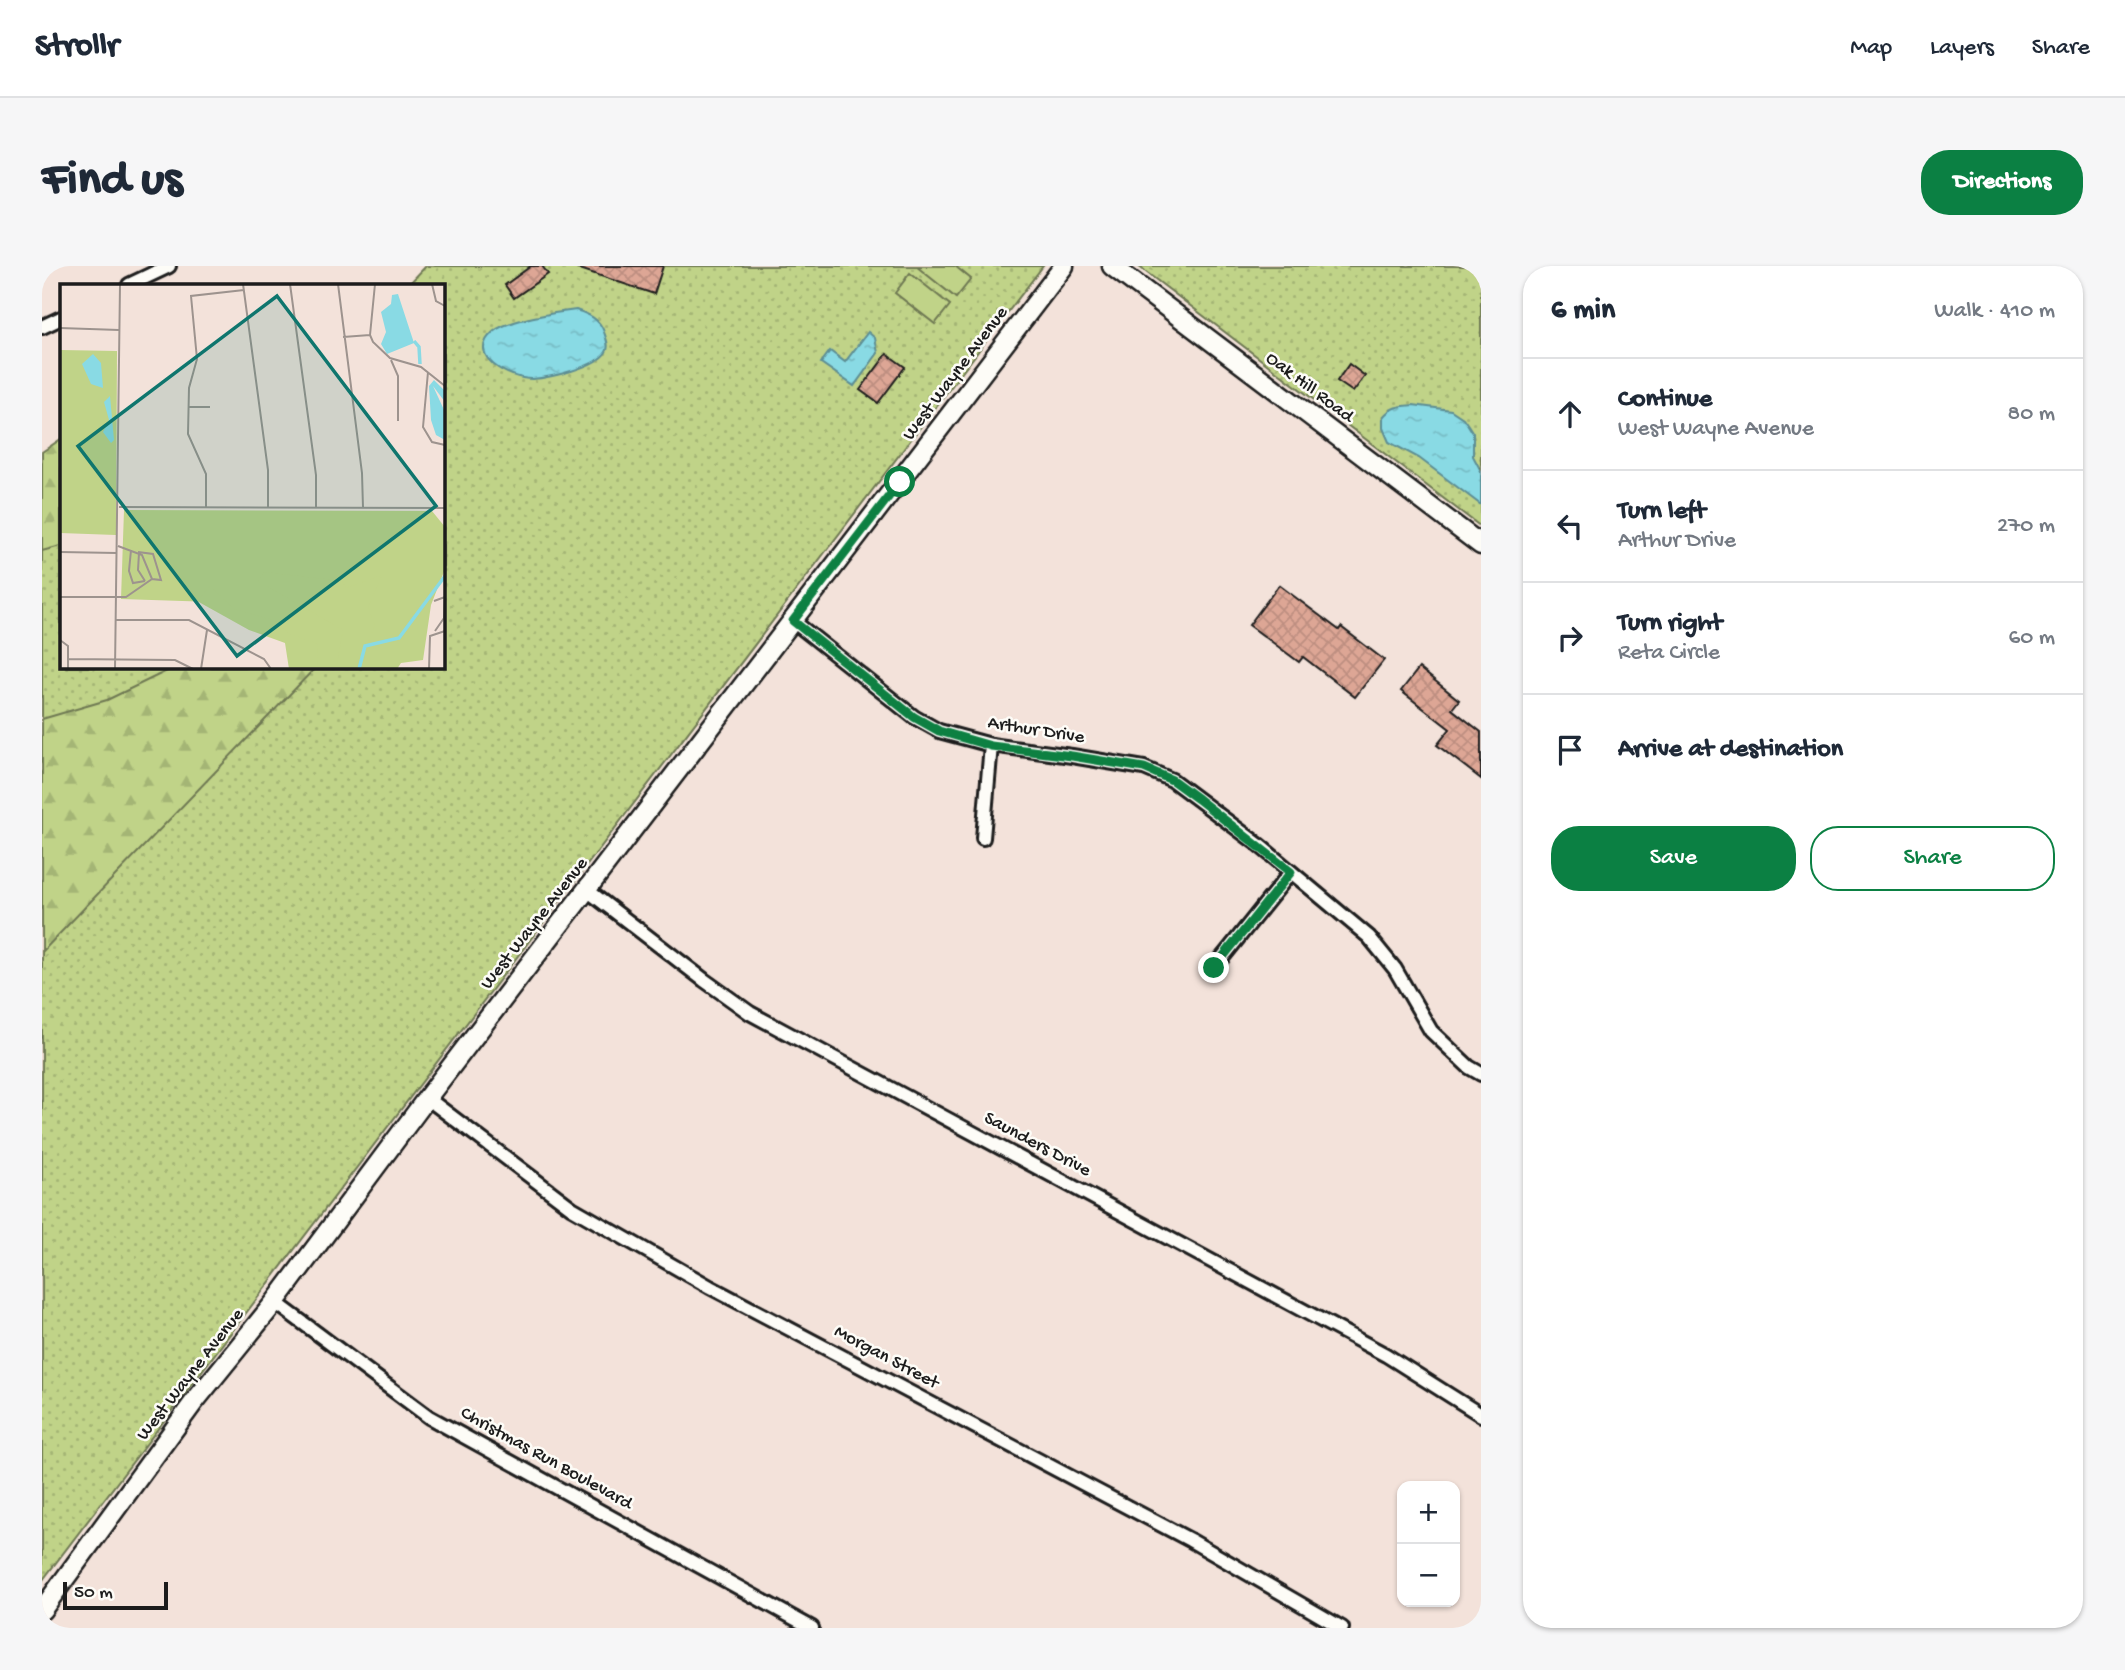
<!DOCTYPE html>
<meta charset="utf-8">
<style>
body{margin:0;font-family:"Gochi Hand",sans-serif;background:#f6f6f7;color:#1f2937}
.controls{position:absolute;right:21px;bottom:21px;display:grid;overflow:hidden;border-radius:14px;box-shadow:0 2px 5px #0004}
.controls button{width:63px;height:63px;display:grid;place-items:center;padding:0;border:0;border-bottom:2px solid #e0e1e3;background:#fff;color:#1f2937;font:35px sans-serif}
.scale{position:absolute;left:21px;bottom:18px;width:105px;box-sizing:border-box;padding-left:7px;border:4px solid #1c1c1c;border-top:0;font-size:19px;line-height:24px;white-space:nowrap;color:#1c1c1c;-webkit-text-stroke:5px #fdfcf7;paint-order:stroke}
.stop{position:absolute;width:21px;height:21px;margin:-16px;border:5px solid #0b8043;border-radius:50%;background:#fff}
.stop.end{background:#0b8043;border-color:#fff;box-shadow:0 2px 7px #0008}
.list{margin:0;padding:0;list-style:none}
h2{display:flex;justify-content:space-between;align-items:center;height:91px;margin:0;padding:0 28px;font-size:30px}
h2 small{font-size:23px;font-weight:400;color:#747a83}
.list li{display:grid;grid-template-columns:46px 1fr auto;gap:21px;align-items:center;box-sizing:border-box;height:112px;padding:0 28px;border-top:2px solid #e0e1e3}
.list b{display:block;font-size:26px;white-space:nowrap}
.list p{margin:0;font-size:23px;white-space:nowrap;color:#747a83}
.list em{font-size:23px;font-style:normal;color:#747a83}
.actions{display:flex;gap:14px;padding:21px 28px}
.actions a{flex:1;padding:16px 0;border:2px solid #0b8043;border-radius:28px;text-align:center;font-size:24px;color:#0b8043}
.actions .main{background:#0b8043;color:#fff}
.icon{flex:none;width:38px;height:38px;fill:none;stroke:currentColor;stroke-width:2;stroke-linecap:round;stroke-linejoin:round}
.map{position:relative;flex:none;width:1439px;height:1362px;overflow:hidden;border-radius:28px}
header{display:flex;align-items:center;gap:42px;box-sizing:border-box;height:98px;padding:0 35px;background:#fff;border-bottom:2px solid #e0e1e3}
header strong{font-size:33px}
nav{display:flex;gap:38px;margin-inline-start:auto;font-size:24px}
.intro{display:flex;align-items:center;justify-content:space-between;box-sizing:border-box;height:168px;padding:0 42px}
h1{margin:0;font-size:49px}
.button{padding:18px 32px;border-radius:28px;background:#0b8043;color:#fff;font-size:24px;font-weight:700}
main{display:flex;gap:42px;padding:0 42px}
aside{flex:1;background:#fff;border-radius:28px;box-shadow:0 2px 5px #0004}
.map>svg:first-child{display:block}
.grass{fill:url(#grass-dots);stroke:#6e7852;stroke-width:2}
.forest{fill:url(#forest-firs);stroke:#6e7852;stroke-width:2}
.park{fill:#c0d388;stroke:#6e7852;stroke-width:2}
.water{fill:url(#water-ripples);stroke:#5d8e94;stroke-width:2}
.building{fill:url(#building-cross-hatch);stroke:#1c1c1c;stroke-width:2}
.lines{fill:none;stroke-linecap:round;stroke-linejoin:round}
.street-casing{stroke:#1c1c1c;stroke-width:18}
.secondary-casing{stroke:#1c1c1c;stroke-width:23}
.street{stroke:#fdfcf7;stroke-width:12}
.secondary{stroke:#fdfcf7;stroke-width:18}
.route{stroke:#0b8043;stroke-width:9}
.labels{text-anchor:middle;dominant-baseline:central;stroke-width:5;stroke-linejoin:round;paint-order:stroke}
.street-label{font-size:19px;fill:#1c1c1c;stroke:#fdfcf7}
.inset-river{fill:none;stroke:#89dae4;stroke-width:3.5}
.inset-road{fill:none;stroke:#9d938e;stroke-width:2}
.view{fill:#0f766e;fill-opacity:0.15;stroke:#0f766e;stroke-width:3.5}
.inset-edge{fill:none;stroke:#1c1c1c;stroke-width:3.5}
</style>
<header>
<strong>Strollr</strong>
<nav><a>Map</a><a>Layers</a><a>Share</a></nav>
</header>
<div class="intro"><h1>Find us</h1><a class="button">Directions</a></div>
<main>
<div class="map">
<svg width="1439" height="1362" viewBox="0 0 1439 1362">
<defs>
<pattern id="grass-dots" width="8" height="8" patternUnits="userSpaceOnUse" patternTransform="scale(1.75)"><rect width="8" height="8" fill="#c0d388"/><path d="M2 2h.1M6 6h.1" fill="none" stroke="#a4b575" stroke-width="1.8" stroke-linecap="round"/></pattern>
<pattern id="forest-firs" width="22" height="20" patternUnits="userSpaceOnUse" patternTransform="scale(1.75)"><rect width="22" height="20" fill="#c0d388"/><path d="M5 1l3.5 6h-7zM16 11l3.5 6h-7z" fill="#a4b575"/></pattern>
<pattern id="water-ripples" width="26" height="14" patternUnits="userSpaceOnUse" patternTransform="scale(1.75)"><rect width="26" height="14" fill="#89dae4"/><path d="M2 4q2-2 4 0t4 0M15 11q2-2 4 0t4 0" fill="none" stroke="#76bac3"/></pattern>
<pattern id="building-cross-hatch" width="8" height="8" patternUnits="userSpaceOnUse" patternTransform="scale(1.75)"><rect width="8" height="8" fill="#dda695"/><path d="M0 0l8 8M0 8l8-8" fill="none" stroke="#bd8e80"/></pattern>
</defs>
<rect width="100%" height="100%" fill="#f3e2da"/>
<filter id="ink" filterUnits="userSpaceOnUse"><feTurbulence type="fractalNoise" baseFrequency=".0143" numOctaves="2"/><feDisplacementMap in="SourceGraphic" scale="14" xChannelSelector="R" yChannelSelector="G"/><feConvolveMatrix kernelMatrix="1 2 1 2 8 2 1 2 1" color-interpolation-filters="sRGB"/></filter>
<g filter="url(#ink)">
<g class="grass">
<path d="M384,0H1001L0,1315V218L19,210V401H401V19H366Z"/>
<path d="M1096,0H1439V261Z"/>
</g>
<g class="forest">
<path d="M19,173V280L0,285V186Z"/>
<path d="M133,401H274L0,686V453L65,434Z"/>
</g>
<g class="park">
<path d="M874,0H913L929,13L914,32Z"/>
<path d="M868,7L908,39L893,58L853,27Z"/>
</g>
<g class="water">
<path d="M534,44C546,48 558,53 562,66C564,72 568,81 564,86C555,101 507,112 490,113C467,113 423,90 451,66C464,54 516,46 534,44Z"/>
<path d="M826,66L833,72L836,87L812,120L779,97L788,85L803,96Z"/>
<path d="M1371,139L1409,144L1421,152L1426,159L1431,167V190L1439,205V239L1377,192L1347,176L1341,162V151C1350,140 1357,140 1371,139Z"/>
</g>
<g class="building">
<path d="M489,0H500L506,8L472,32L463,19Z"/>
<path d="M535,0H621L612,28L535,2Z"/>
<path d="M845,88L863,101L836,137L818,124Z"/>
<path d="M1307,98L1323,110L1311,126L1295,115Z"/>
<path d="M1237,319L1297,364L1299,361L1342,394L1313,431L1261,391L1257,396L1207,359Z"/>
<path d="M1377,402L1417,434L1410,443L1439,466V513L1395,479L1408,463L1359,425Z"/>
</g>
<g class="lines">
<g class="street-casing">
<g id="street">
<path d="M87,19L127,0"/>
<path d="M0,61L19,52"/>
<path d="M751,355L872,451L897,465L949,479L1030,490L1102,502L1130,514L1217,579L1327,671L1353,703L1389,765L1427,801L1439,808"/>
<path d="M941,572L949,479"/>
<path d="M545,624L662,714L708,747L1344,1089L1439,1149"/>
<path d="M1172,702L1249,606"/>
<path d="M385,832L530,942L668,1021L1148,1274L1300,1362"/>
<path d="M233,1036L387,1151L770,1362"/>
</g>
</g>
<g class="secondary-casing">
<g id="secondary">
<path d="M1070,0L1439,279"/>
<path d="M0,1344L152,1136L233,1036L385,832L1022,0"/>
</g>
</g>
<use href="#street" class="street"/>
<use href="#secondary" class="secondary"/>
</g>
</g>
<g class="lines" filter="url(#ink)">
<path class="route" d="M858,216L751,355L872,451L897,465L949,480L1030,490L1102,502L1130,514L1156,533L1249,606L1172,702"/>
</g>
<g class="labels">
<g class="street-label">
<text transform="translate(914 108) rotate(-53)">West Wayne Avenue</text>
<text transform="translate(1267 122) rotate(37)">Oak Hill Road</text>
<text transform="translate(994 465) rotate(9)">Arthur Drive</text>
<text transform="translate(493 658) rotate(-52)">West Wayne Avenue</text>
<text transform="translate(995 879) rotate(28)">Saunders Drive</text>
<text transform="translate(844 1092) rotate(28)">Morgan Street</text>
<text transform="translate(149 1109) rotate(-52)">West Wayne Avenue</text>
<text transform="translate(504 1193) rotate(29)">Christmas Run Boulevard</text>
</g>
</g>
<g transform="translate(18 18)">
<rect width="385" height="385" fill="#f3e2da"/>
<path d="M0,66L57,67L56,251L0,249ZM64,226L372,227L385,243V285L371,321L363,376L341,379L337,385H242L226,358L153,318L61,315Z" fill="#c0d388"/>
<path d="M204,288L282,297L286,304L322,291L308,323L315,341L297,385H276L283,346L198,297ZM150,302L174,325L213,336L230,350L258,360L257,385H229L225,359L189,346L137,317Z" fill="#c0d388"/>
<path d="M338,10L354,59L327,70L321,60L326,48L321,28L331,20L332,11ZM33,70L41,79L43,104L31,100L22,80ZM374,96L385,107V118L373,102L385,128V156L376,151L371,136L369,102ZM50,112L54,156L51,159L43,148L49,136L44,118Z" fill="#89dae4"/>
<path class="inset-river" d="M354,57L359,63L360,80M299,385L305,362L339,354L385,292"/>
<path class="inset-road" d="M183,0L208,186V224M230,0L256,191V224M278,0L302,189L303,224M315,0L310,51L313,58L330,74L361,83L385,102M372,0L376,17L385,22M0,44L59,46M283,53L310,51M331,76L338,92V137M368,88L363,143L372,158L385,161M128,123H150M59,223L385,224M146,223V190L128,150L129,104L137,75L131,12L184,6M58,262L82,271L92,295L101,296L93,270L78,268M71,266L69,287L73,299L85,297M0,268L57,269M79,269L78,286L85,297M0,313H66L92,295M374,317L385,313L384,334L375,347M56,336H129L204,375L211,385M0,356L8,362V385M8,375L115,376L133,385M55,385L60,0M141,385L147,346M369,385L370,352L385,347"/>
<path class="view" d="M217,12L376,222L177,372L18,162Z"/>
<rect width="385" height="385" class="inset-edge"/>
</g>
</svg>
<div class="controls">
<button>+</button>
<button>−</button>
</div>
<div class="scale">50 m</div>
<div class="stop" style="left:858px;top:216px"></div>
<div class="stop end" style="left:1172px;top:702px"></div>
</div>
<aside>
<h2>6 min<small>Walk · 410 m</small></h2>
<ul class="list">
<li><svg class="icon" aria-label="ahead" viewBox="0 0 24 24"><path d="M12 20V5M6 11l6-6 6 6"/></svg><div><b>Continue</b><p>West Wayne Avenue</p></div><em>80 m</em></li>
<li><svg class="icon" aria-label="left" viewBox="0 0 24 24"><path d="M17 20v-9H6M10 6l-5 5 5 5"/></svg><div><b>Turn left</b><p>Arthur Drive</p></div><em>270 m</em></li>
<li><svg class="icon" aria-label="right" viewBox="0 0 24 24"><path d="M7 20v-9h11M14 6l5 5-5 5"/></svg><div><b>Turn right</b><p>Reta Circle</p></div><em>60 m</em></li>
<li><svg class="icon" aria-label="arrive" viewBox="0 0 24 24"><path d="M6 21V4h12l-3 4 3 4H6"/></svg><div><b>Arrive at destination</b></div></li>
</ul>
<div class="actions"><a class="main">Save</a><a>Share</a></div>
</aside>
</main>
